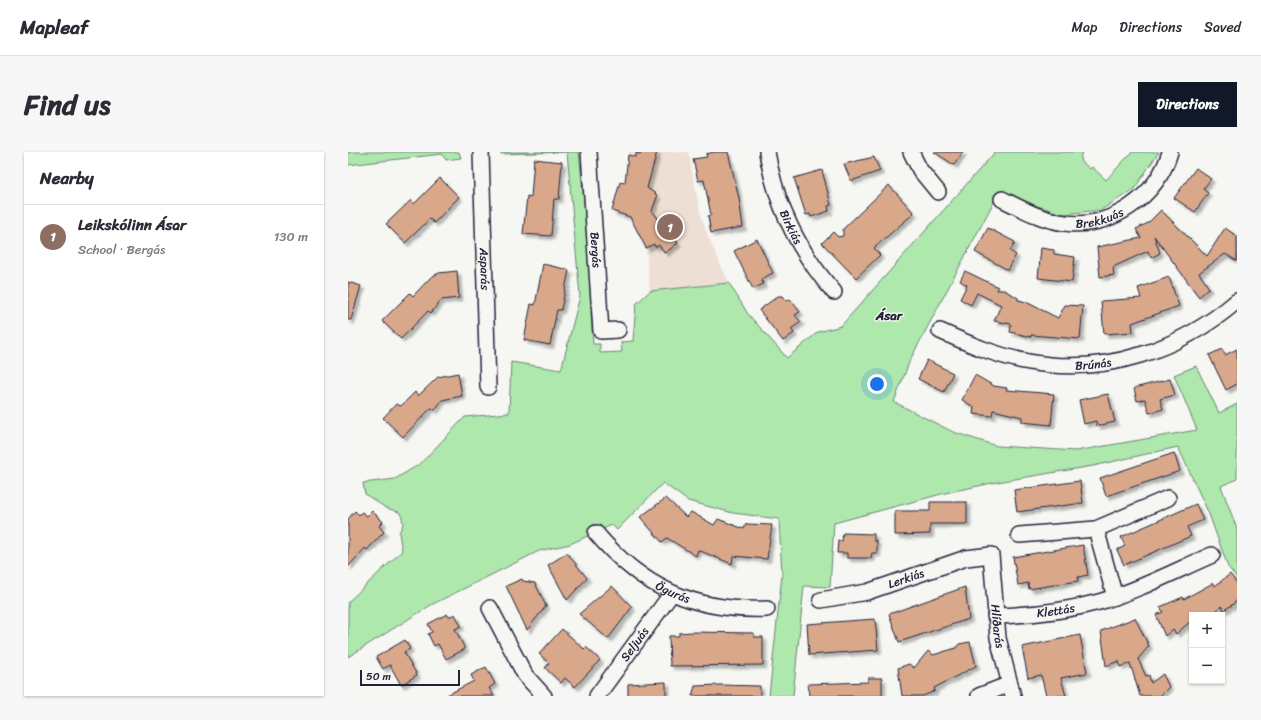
<!DOCTYPE html>
<meta charset="utf-8">
<style>
body{margin:0;font-family:Sriracha,sans-serif;background:#f7f7f7;color:#2b2b33}
.controls{position:absolute;right:12px;bottom:12px;display:grid;overflow:hidden;border-radius:0px;box-shadow:0 1px 3px #0004}
.controls button{width:36px;height:36px;display:grid;place-items:center;padding:0;border:0;border-bottom:1px solid #e1e1e2;background:#fff;color:#2b2b33;font:20px sans-serif}
.scale{position:absolute;left:12px;bottom:10px;width:100px;box-sizing:border-box;padding-left:4px;border:2px solid #22223b;border-top:0;font-size:11px;line-height:14px;white-space:nowrap;color:#22223b;-webkit-text-stroke:3px #f6f6f2;paint-order:stroke}
.you{position:absolute;left:529px;top:232px;width:14px;height:14px;margin:-10px;border:3px solid #fff;border-radius:50%;background:#1a73e8;box-shadow:0 0 0 6px #1a73e833}
.badge{display:grid;place-items:center;width:26px;height:26px;border-radius:50%;background:#111827;color:#fff;font-size:13px;font-weight:700}
.pin{position:absolute;translate:-50% -50%;border:2px solid #fff;box-shadow:0 1px 4px #0006}
.list{margin:0;padding:0;list-style:none}
h2{display:flex;justify-content:space-between;align-items:center;height:52px;margin:0;padding:0 16px;font-size:17px}
h2 small{font-size:13px;font-weight:400;color:#7c7c81}
.list li{display:grid;grid-template-columns:26px 1fr auto;gap:12px;align-items:center;box-sizing:border-box;height:64px;padding:0 16px;border-top:1px solid #e1e1e2}
.list b{display:block;font-size:15px;white-space:nowrap}
.list p{margin:0;font-size:13px;white-space:nowrap;color:#7c7c81}
.list em{font-size:13px;font-style:normal;color:#7c7c81}
.map{position:relative;flex:none;width:889px;height:544px;overflow:hidden;border-radius:0px}
header{display:flex;align-items:center;gap:24px;box-sizing:border-box;height:56px;padding:0 20px;background:#fff;border-bottom:1px solid #e1e1e2}
header strong{font-size:19px}
nav{display:flex;gap:22px;margin-inline-start:auto;font-size:14px}
.intro{display:flex;align-items:center;justify-content:space-between;box-sizing:border-box;height:96px;padding:0 24px}
h1{margin:0;font-size:28px}
.button{padding:10px 18px;border-radius:0px;background:#111827;color:#fff;font-size:14px;font-weight:700}
main{display:flex;gap:24px;padding:0 24px}
aside{flex:1;background:#fff;border-radius:0px;box-shadow:0 1px 3px #0004}
.map>svg:first-child{display:block}
.built{fill:#eddfd3}
.green{fill:#aee8ad;stroke:#688574}
.building{fill:#d9a88b;stroke:#22223b;filter:url(#shadow)}
.lines{fill:none;stroke-linecap:round;stroke-linejoin:round}
.street-casing{stroke:#22223b;stroke-width:18}
.street{stroke:#f6f6f2;stroke-width:15}
.labels{text-anchor:middle;dominant-baseline:central;stroke-width:3;stroke-linejoin:round;paint-order:stroke}
.street-label{font-size:12px;fill:#22223b;stroke:#f6f6f2}
.neighbourhood-label{font-size:13px;font-weight:bold;fill:#22223b;stroke:#f6f6f2}
</style>
<header>
<strong>Mapleaf</strong>
<nav><a>Map</a><a>Directions</a><a>Saved</a></nav>
</header>
<div class="intro"><h1>Find us</h1><a class="button">Directions</a></div>
<main>
<aside>
<h2>Nearby<small></small></h2>
<ul class="list">
<li><span class="badge" style="background:#8d6e63">1</span><div><b>Leikskólinn Ásar</b><p>School · Bergás</p></div><em>130 m</em></li>
</ul>
</aside>
<div class="map">
<svg width="889" height="544" viewBox="0 0 889 544">
<defs>
<filter id="shadow"><feDropShadow dx="3.5" dy="3.5" stdDeviation="1" flood-color="#0004"/></filter>
</defs>
<rect width="100%" height="100%" fill="#f6f6f2"/>
<filter id="ink" filterUnits="userSpaceOnUse"><feTurbulence type="fractalNoise" baseFrequency=".025" numOctaves="2"/><feDisplacementMap in="SourceGraphic" scale="8" xChannelSelector="R" yChannelSelector="G"/><feConvolveMatrix kernelMatrix="1 2 1 2 8 2 1 2 1" color-interpolation-filters="sRGB"/></filter>
<g filter="url(#ink)">
<path class="built" d="M281,0H340L353,64L361,87L381,131L302,139L298,96L280,61L276,63L264,59L272,30H276L277,25Z"/>
<g class="green">
<path d="M0,0H111L113,6L98,8L94,2L0,13Z"/>
<path d="M153,0H231L247,156L243,161L245,192H252V201L274,200L273,190L285,189L288,152L302,139L381,131L400,162L439,206L470,180L493,174L647,0H735L732,5L734,7L733,9L742,17L744,15L758,28L784,0H811L786,37L753,58L715,62L680,51L651,40L562,208L546,250L605,280L649,294L728,299L849,278L826,223L848,214L871,261L889,252V327L873,334L889,377V426L880,415L861,362L830,295L745,314L649,330L597,341L486,371L482,435L456,434L445,544H421L434,423L431,367L385,361L340,349L315,331L269,378L264,373L222,392L191,399L83,453L0,505V450L54,399L51,381L55,372L54,365L51,360L38,356L17,342L15,331L47,327L72,312L117,265L161,261L163,210L213,218L232,144L219,0L153,2Z"/>
</g>
<g class="building">
<path d="M293,0H309L299,36L308,42L309,45L304,59L330,91L317,101L311,93L307,95L306,92L298,96L282,65L264,59L272,30L277,31L280,3L288,5V1L292,2Z"/>
<path d="M366,0H380L391,46L395,75L363,81L360,64L363,63L356,28L350,29L345,7L359,5L358,2Z"/>
<path d="M586,0H615L606,13Z"/>
<path d="M526,5L532,19L503,29L496,12Z"/>
<path d="M186,7L214,10L211,47H206L203,84L175,82L179,44L183,45Z"/>
<path d="M848,16L863,27L855,37L860,41L847,60L826,46Z"/>
<path d="M474,18L483,53L480,54L481,59L463,65L462,62L458,63L446,26Z"/>
<path d="M92,26L111,45L86,71L82,67L57,91L38,72L63,48L66,52Z"/>
<path d="M541,33L566,61L526,96L532,103L508,126L474,91L485,80L490,85L495,84V77Z"/>
<path d="M813,58L859,104L877,76L889,84V109L877,102L851,121L861,136L851,145L806,84L812,101L803,106L800,99L765,115L766,123L752,125L749,95L793,86L788,77L800,71Z"/>
<path d="M640,76L667,90L662,99L668,103L660,118L627,100Z"/>
<path d="M409,87L425,121L413,127L415,132L405,137L386,99Z"/>
<path d="M693,96L706,98V102L727,105L724,130L690,126Z"/>
<path d="M195,112L221,118L213,158H209L202,193L176,188L183,152L187,153Z"/>
<path d="M109,119L111,146L93,148L83,161L80,159L53,187L34,169L62,141L65,144L83,125L91,121Z"/>
<path d="M617,119L650,135L649,138H656L670,146V148L678,150L710,166L717,153L735,154L732,187L683,183V185L662,180L663,172L646,169L653,153L629,141L623,153L612,147L619,133L612,129Z"/>
<path d="M821,125L831,154L784,171L785,180L756,182L753,149L793,146L790,136Z"/>
<path d="M0,130L13,134L3,168H0Z"/>
<path d="M430,144H434L438,149L442,147L452,160L447,163L453,170L443,177L446,181L435,189L411,158Z"/>
<path d="M874,197L877,203L889,197V232L878,238L861,203Z"/>
<path d="M579,208L605,221L596,240L570,227Z"/>
<path d="M110,221L114,244L94,248L87,258L83,256L55,285L35,266L48,252L53,254L67,240L70,244L90,225Z"/>
<path d="M627,223L646,234L659,236L658,238L706,242L703,273L674,270V265L645,258L644,264L625,262L626,255L614,248Z"/>
<path d="M822,227L827,243L812,247L815,257L801,261L797,247L789,249L786,236Z"/>
<path d="M760,242L767,270L749,274L748,269L736,272L731,248Z"/>
<path d="M826,301L832,319L758,344L752,326Z"/>
<path d="M732,329L735,351L669,360L666,338Z"/>
<path d="M318,346L338,365L343,360L366,373L370,367L396,377L398,372L424,373L419,407L385,404L384,412L350,398L348,404L319,386L314,390L292,365Z"/>
<path d="M582,350H619V372H582V382L547,383V359H582Z"/>
<path d="M848,352L855,368L839,375L843,384L776,413L769,398L777,394L773,385Z"/>
<path d="M7,359L11,363L14,360L19,364L24,359L35,370L31,374L36,380L19,398L17,396L0,415V367Z"/>
<path d="M495,381L526,382V389H529V401H524L523,406H499V401H489L490,389H494Z"/>
<path d="M735,393L740,423L730,425V429L681,437L680,431L670,433L665,405Z"/>
<path d="M219,401L239,426L219,448L200,413Z"/>
<path d="M882,422L889,431V448L884,453L876,458L873,454L864,463H844V468L828,482L825,477L817,484L808,463L815,460L812,455L835,445L836,447L865,431L867,434Z"/>
<path d="M174,427L175,429L187,431L198,454L179,478L158,434Z"/>
<path d="M264,434L284,455L260,487L231,462Z"/>
<path d="M617,435L621,467L551,490L541,462Z"/>
<path d="M99,462L101,465L107,462L113,474L107,477L117,497L98,507L90,492L86,494L80,482L84,480L80,472Z"/>
<path d="M787,466L801,494L790,507L798,524L801,523L803,531L815,522L821,535L812,544H792L782,511L772,515L771,509L758,514L753,479Z"/>
<path d="M527,467L530,498L461,503L459,472Z"/>
<path d="M214,477L236,497L238,495L252,508L227,535L217,526L213,531L197,516L201,511L191,502Z"/>
<path d="M344,480L406,481V485H415V513L322,514L321,484H331V481Z"/>
<path d="M732,483L739,521L713,526L718,544H698L693,523L680,526L674,495Z"/>
<path d="M57,488L62,497L56,500L69,523L53,533L42,513L35,517L28,505Z"/>
<path d="M622,490L628,514L586,536L587,539L575,544H554L550,516L561,512L566,516L580,499L585,503L608,496L611,492Z"/>
<path d="M138,515L147,532L141,536L146,544H97L126,529L123,523Z"/>
<path d="M520,526H534V544H461L460,532L520,530Z"/>
<path d="M318,530V544H280V532Z"/>
<path d="M371,533L412,534V544H344L347,534Z"/>
</g>
<g class="lines">
<g class="street-casing">
<g id="street">
<path id="s1" d="M133,0L140,235"/>
<path id="s2" d="M241,0L253,179L270,178"/>
<path id="s3" d="M419,0C428,54 450,99 486,140"/>
<path d="M563,0L572,18L590,40"/>
<path id="s4" d="M654,47C674,57 694,68 717,71C763,77 809,45 822,0"/>
<path id="s5" d="M592,179C621,192 649,204 681,210C756,224 832,198 889,149"/>
<path d="M748,377L820,346"/>
<path id="s6" d="M248,381C294,436 348,460 419,457"/>
<path d="M671,383L748,377L767,445"/>
<path id="s7" d="M473,448L519,440L618,406L643,403L650,486L665,544"/>
<path d="M142,456L177,523L196,544"/>
<path id="s8" d="M647,464C681,463 718,459 751,450C789,439 827,419 864,403"/>
<path id="s9" d="M249,544L324,441"/>
<path d="M631,544L662,532"/>
</g>
</g>
<use href="#street" class="street"/>
</g>
</g>
<g class="labels">
<g class="street-label">
<text stroke="none"><textPath href="#s4" startOffset="103">Brekkuás</textPath></text>
<text stroke="none"><textPath href="#s3" startOffset="79">Birkiás</textPath></text>
<text stroke="none"><textPath href="#s2" startOffset="98">Bergás</textPath></text>
<text stroke="none"><textPath href="#s1" startOffset="117">Asparás</textPath></text>
<text stroke="none"><textPath href="#s5" startOffset="159">Brúnás</textPath></text>
<text stroke="none"><textPath href="#s7" startOffset="88">Lerkiás</textPath></text>
<text stroke="none"><textPath href="#s6" startOffset="98">Ögurás</textPath></text>
<text stroke="none"><textPath href="#s8" startOffset="61">Klettás</textPath></text>
<text stroke="none"><textPath href="#s7" startOffset="248">Hlíðarás</textPath></text>
<text stroke="none"><textPath href="#s9" startOffset="64">Seljuás</textPath></text>
</g>
<g class="neighbourhood-label">
<text x="541" y="163">Ásar</text>
</g>
</g>
</svg>
<div class="controls">
<button>+</button>
<button>−</button>
</div>
<div class="scale">50 m</div>
<div class="you"></div>
<div class="pin badge" style="left:322px;top:75px;background:#8d6e63">1</div>
</div>
</main>
